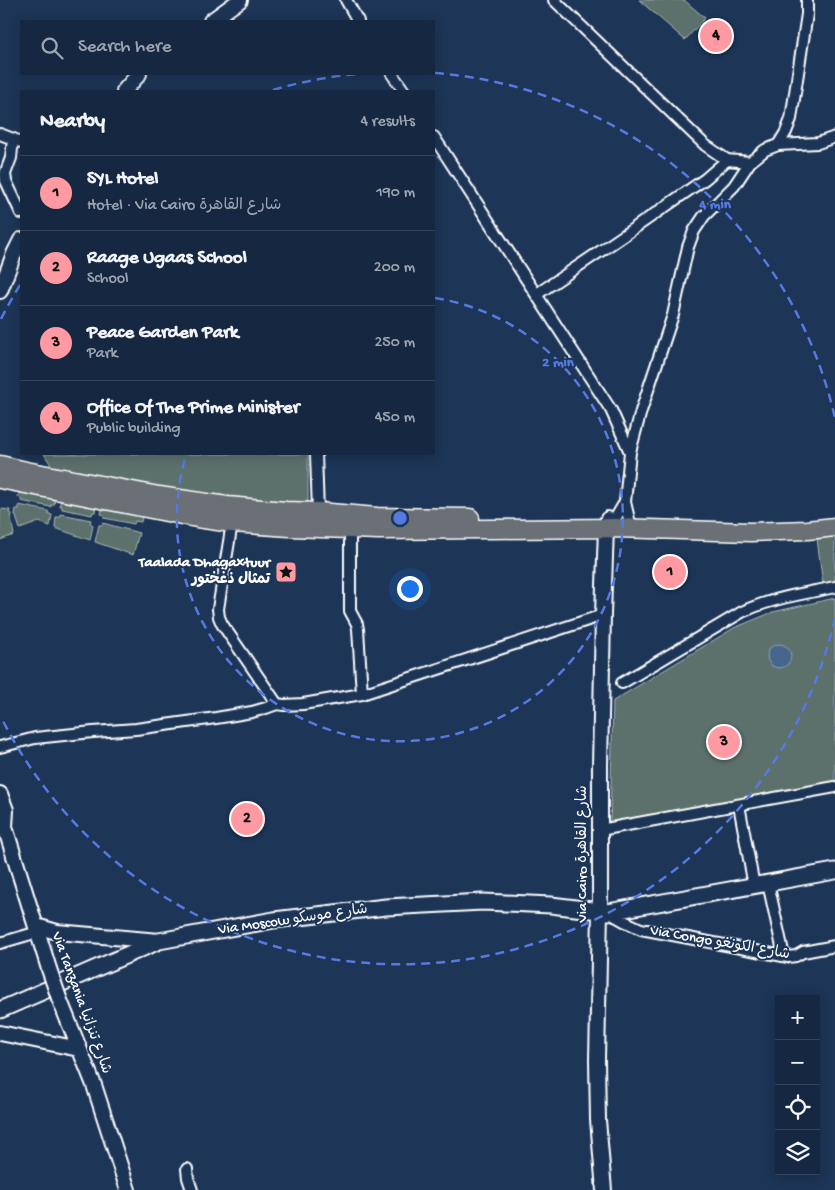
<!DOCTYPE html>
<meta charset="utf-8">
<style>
body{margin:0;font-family:"Gochi Hand","Playpen Sans Arabic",sans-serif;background:#23344c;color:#f1f3f6}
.controls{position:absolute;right:15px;bottom:15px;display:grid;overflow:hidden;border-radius:0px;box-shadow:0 2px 12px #0003}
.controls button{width:45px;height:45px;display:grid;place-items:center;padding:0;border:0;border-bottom:1px solid #35445a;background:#162841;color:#f1f3f6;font:25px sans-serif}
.you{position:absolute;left:409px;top:588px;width:18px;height:18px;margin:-12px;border:4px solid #fff;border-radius:50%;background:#1a73e8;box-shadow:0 0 0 8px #1a73e833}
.badge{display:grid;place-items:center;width:32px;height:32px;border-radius:50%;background:#ff9aa2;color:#111;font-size:16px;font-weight:700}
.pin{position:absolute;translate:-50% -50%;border:2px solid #fff;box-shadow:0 1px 5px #0006}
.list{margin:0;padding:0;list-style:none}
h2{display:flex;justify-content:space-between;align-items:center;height:65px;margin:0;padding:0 20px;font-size:21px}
h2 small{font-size:16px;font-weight:400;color:#9ea6b1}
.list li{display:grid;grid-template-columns:32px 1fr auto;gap:15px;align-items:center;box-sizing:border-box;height:75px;padding:0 20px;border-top:1px solid #35445a}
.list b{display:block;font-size:19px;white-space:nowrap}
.list p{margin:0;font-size:16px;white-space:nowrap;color:#9ea6b1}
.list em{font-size:16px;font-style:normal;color:#9ea6b1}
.icon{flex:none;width:28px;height:28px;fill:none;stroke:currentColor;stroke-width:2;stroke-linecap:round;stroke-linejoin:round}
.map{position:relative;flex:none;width:835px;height:1190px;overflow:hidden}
.search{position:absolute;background:#162841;box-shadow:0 2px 12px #0003;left:20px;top:20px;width:415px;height:55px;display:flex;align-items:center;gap:12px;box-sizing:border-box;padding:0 18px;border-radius:0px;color:#9ea6b1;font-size:19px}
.panel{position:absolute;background:#162841;box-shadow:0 2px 12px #0003;left:20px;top:90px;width:415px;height:365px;border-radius:0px}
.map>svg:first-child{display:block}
.green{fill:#5c706c;stroke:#aeb8b6}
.water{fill:#44658a;stroke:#8fa3b9}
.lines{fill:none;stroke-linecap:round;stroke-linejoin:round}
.minor-casing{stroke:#fff;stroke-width:14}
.tertiary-casing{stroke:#fff;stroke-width:18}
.secondary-casing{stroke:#fff;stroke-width:19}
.trunk-casing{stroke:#fff;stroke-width:21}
.minor{stroke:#1d3557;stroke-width:10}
.tertiary{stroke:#1d3557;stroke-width:14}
.secondary{stroke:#1d3557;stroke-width:15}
.trunk{stroke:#6b6f75;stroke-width:18}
.tertiary-bridge-casing{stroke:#fff;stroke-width:18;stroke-linecap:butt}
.tertiary-bridge{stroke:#1d3557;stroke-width:14}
.ring{fill:none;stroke:#567ae2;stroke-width:2.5;stroke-dasharray:9 6}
.labels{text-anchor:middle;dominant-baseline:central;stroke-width:4;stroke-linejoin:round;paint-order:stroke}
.poi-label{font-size:15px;font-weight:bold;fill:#fff;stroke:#1d3557;text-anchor:end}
.street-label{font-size:15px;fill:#fff;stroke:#1d3557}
.centre{fill:#567ae2;stroke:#1d3557;stroke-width:2.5}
.ring-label{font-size:15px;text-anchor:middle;font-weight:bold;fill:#567ae2;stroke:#1d3557;stroke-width:4;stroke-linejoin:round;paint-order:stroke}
</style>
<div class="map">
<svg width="835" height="1190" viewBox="0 0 835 1190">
<rect width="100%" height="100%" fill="#1d3557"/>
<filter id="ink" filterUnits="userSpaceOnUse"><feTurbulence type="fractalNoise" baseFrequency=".02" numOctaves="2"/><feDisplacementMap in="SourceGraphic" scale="10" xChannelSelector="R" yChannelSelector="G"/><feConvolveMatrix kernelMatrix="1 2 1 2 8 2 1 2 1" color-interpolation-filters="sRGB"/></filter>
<g filter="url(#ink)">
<g class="green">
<path d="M639,0H684L705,18L685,40Z"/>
<path d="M44,454H308V504L196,493L53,468Z"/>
<path d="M20,487L56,495L54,505H51V507L21,501V498L18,497Z"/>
<path d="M61,496L97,503L95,512H93L92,515L62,509V506H60Z"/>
<path d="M103,504L143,513L141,522L135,521L134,524L104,518V515L101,514Z"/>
<path d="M19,505L48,511L49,514L52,515L50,526L39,522L20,529L15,514L16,509H19Z"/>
<path d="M1,509L10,510L9,513L12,514L11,519L14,535L0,540V515Z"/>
<path d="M61,514L91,520L90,523L93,525L90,540L55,528L56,517H60Z"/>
<path d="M103,523L139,533L133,555L95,542L99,525H102Z"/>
<path d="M835,536V582L823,584L817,539Z"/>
<path d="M835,598V784L610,825L613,701L734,628L773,612Z"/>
</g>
<circle class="water" cx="779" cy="656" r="12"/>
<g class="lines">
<g class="minor-casing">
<g id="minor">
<path d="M346,0L358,21"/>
<path d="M554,0L705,145L727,160L750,162"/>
<path d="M392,74L404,91"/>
<path d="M0,134L21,142"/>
<path d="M434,137L611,410L630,452L625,502L629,519V529"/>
<path d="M13,139L11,158L5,174L6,181L21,213"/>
<path d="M778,145L786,132L791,119L807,14V0"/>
<path d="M537,294L620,238L705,179L727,160"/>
<path d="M630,452L641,411L673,315L688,247L694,231L704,216L734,186L750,162L765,150L778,145L818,143L835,137"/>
<path d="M316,454L318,512"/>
<path d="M232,523L218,609L219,617L222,624L277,704L284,705L303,704L362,694L603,615"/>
<path d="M615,528V519L625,502"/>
<path d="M350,529V611L357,624L358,629L362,694"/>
<path d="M622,683L742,612C772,598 803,594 835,587"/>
<path d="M0,747L35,738L93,732L136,729L216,718L252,712L266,708L277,704"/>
<path d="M739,805L754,886"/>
<path d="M600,830L835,787"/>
<path d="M768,883L784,956"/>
<path d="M608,912L624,921L641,929L788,957L796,956L803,952L835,946"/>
<path d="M0,943L38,932"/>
<path d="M187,1169L188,1178L192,1190"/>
</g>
</g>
<g class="tertiary-casing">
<g id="tertiary">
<path d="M211,21L240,0"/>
<path d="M124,91L139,74"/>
<path d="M0,291L14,254L21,240"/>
<path d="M0,794L6,810L5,827L49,969"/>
<path d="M36,926L57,932L159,941"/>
<path d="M59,998L94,1085L128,1190"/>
<path d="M0,1033L79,1049"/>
<path d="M604,1190L598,1120L597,1060L600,910V766L603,615L606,528L608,519"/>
</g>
</g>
<g class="secondary-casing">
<path id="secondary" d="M0,1010L159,941L274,920L386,907L483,902L551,905L608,912L835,871"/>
</g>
<g class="trunk-casing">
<g id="trunk">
<path d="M0,465L26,471L159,496L227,506L286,511L318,512L377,517L470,518"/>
<path d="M0,479L197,518L232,523L290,527L379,530L615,528L751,532L807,530L835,527"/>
</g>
</g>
<use href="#minor" class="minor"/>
<use href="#tertiary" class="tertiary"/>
<use href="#secondary" class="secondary"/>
<use href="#trunk" class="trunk"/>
<g class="tertiary-bridge-casing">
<path id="tertiary-bridge" d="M49,969L59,998"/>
</g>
<use href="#tertiary-bridge" class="tertiary-bridge"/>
</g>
</g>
<g class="ring">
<path d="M435 298A223 223 0 1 1 186 455"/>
<path d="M835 618A446 446 0 0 1 1 717M1 319A446 446 0 0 1 20 285M273 90A446 446 0 0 1 357 74M435 73A446 446 0 0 1 835 418"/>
</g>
<defs>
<g id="sight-square" transform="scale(1.125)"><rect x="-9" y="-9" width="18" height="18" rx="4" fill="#ff9aa2" stroke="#1d3557"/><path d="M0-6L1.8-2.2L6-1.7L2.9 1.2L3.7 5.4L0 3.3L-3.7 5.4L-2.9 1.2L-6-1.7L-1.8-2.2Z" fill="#111"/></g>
</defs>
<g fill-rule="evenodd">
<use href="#sight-square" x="286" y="572"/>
</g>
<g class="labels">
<g class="poi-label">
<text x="270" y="563">Taalada Dhagaxtuur<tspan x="270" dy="17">تمثال ذغختور</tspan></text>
</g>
<g class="street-label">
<text transform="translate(583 854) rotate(-90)">Via Cairo شارع القاهرة</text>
<text transform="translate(293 920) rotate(-8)">Via Moscow شارع موسكو</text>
<text transform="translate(720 943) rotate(10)">Via Congo شارع الكونغو</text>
<text transform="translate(81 1003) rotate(70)">Via Tanzania شارع تنزانيا</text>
</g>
</g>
<circle cx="400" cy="518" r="8" class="centre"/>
<g class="ring-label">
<text x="715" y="208">4 min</text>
<text x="558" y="366">2 min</text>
</g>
</svg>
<div class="controls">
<button>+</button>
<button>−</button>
<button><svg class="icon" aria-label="locate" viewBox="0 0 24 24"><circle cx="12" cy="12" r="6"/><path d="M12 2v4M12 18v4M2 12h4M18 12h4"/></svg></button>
<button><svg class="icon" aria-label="layers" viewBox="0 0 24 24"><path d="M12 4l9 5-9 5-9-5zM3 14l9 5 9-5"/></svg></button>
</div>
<div class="you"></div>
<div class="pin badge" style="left:670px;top:572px">1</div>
<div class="pin badge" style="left:247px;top:819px">2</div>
<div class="pin badge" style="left:724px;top:742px">3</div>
<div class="pin badge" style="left:716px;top:36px">4</div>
<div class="search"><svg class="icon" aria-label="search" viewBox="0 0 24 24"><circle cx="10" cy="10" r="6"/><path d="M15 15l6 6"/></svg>Search here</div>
<section class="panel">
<h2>Nearby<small>4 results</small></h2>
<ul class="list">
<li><span class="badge">1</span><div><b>SYL Hotel</b><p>Hotel · Via Cairo شارع القاهرة</p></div><em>190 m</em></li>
<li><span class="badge">2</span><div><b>Raage Ugaas School</b><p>School</p></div><em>200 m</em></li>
<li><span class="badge">3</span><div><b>Peace Garden Park</b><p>Park</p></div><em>250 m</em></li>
<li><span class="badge">4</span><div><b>Office Of The Prime Minister</b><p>Public building</p></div><em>450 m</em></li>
</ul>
</section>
</div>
